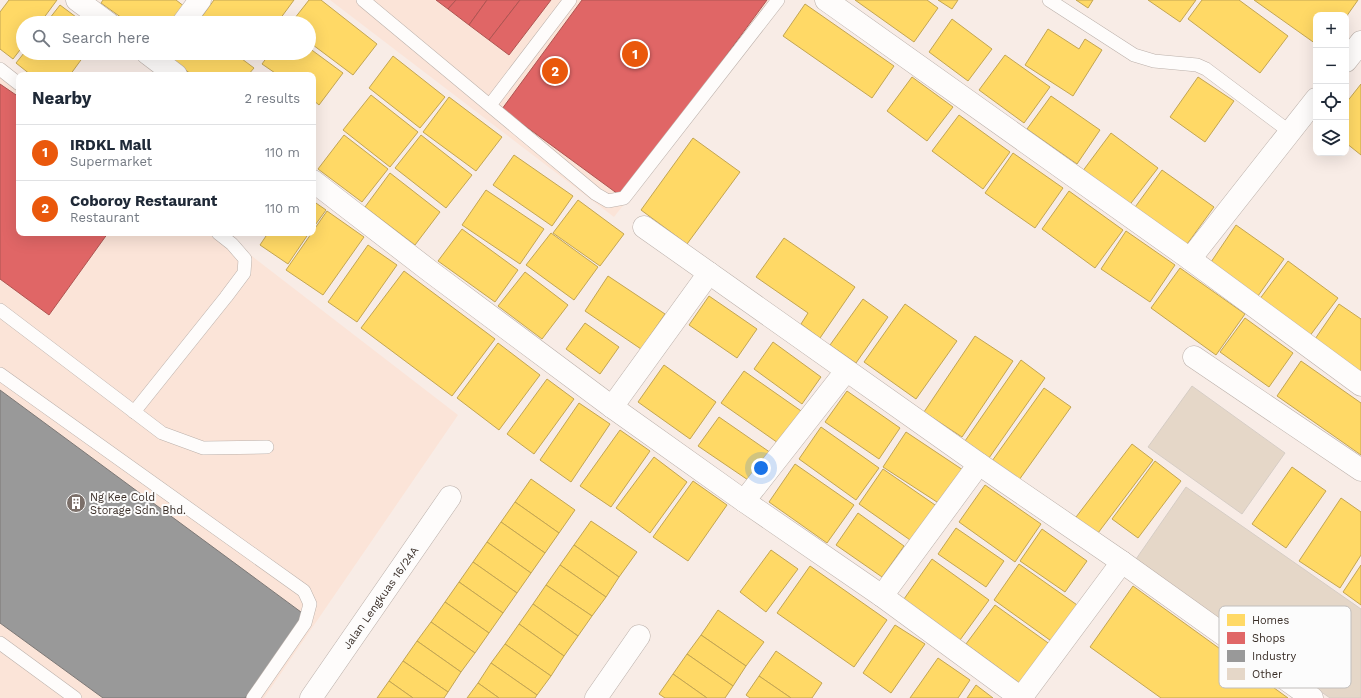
<!DOCTYPE html>
<meta charset="utf-8">
<style>
body{margin:0;font-family:"Work Sans",sans-serif;background:#f6f6f7;color:#1f2937}
.controls{position:absolute;right:12px;top:12px;display:grid;overflow:hidden;border-radius:8px;box-shadow:0 4px 16px #0002}
.controls button{width:36px;height:36px;display:grid;place-items:center;padding:0;border:0;border-bottom:1px solid #e0e1e3;background:#fff;color:#1f2937;font:20px sans-serif}
.you{position:absolute;left:761px;top:468px;width:14px;height:14px;margin:-10px;border:3px solid #fff;border-radius:50%;background:#1a73e8;box-shadow:0 0 0 6px #1a73e833}
.badge{display:grid;place-items:center;width:26px;height:26px;border-radius:50%;background:#ea580c;color:#fff;font-size:13px;font-weight:700}
.pin{position:absolute;translate:-50% -50%;border:2px solid #fff;box-shadow:0 1px 4px #0006}
.list{margin:0;padding:0;list-style:none}
h2{display:flex;justify-content:space-between;align-items:center;height:52px;margin:0;padding:0 16px;font-size:17px}
h2 small{font-size:13px;font-weight:400;color:#747a83}
.list li{display:grid;grid-template-columns:26px 1fr auto;gap:12px;align-items:center;box-sizing:border-box;height:56px;padding:0 16px;border-top:1px solid #e0e1e3}
.list b{display:block;font-size:15px;white-space:nowrap}
.list p{margin:0;font-size:13px;white-space:nowrap;color:#747a83}
.list em{font-size:13px;font-style:normal;color:#747a83}
.icon{flex:none;width:22px;height:22px;fill:none;stroke:currentColor;stroke-width:2;stroke-linecap:round;stroke-linejoin:round}
.map{position:relative;flex:none;width:1361px;height:698px;overflow:hidden}
.search{position:absolute;background:#fff;box-shadow:0 4px 16px #0002;left:16px;top:16px;width:300px;height:44px;display:flex;align-items:center;gap:10px;box-sizing:border-box;padding:0 14px;border-radius:22px;color:#747a83;font-size:15px}
.panel{position:absolute;background:#fff;box-shadow:0 4px 16px #0002;left:16px;top:72px;width:300px;height:164px;border-radius:8px}
.map>svg:first-child{display:block}
.built{fill:#fbe4d8}
.homes{fill:#ffd966;stroke:#c3a552}
.shops{fill:#e06666;stroke:#ae5552}
.industry{fill:#999;stroke:#7c7876}
.building{fill:#e5d7c8;stroke:#d6cdc5}
.lines{fill:none;stroke-linecap:round;stroke-linejoin:round}
.service-casing{stroke:#bbb0aa;stroke-width:14}
.minor-casing{stroke:#bbb0aa;stroke-width:23}
.service{stroke:#fefcfb;stroke-width:13}
.minor{stroke:#fefcfb;stroke-width:22}
.labels{text-anchor:middle;dominant-baseline:central;stroke-width:4;stroke-linejoin:round;paint-order:stroke}
.poi-label{font-size:11px;fill:#382c25;stroke:#fcfcfc;text-anchor:start}
.street-label{font-size:11px;fill:#382c25;stroke:#fcfcfc}
.key{fill:#fcfcfc;stroke:#c1bebc;stroke-width:1}
.key-label{font-size:11px;fill:#382c25}
</style>
<div class="map">
<svg width="1361" height="698" viewBox="0 0 1361 698">
<rect width="100%" height="100%" fill="#f8ece6"/>
<g class="built">
<path d="M330,0H783L614,217Z"/>
<path d="M0,63L19,77V233H222L458,415L264,698H0Z"/>
</g>
<g class="homes">
<path d="M9,0H57L40,23H23V46L13,59L0,49V12Z"/>
<path d="M103,0H176L185,7L174,23H129L101,3Z"/>
<path d="M214,0H294L277,23H204L200,19Z"/>
<path d="M309,0H321L377,44L353,75L309,42V23H291Z"/>
<path d="M855,0H927L938,8L914,42Z"/>
<path d="M938,0H958L952,9Z"/>
<path d="M1076,0H1093L1088,8Z"/>
<path d="M1148,0H1196L1180,22Z"/>
<path d="M1202,0H1239L1288,36L1260,73L1188,19Z"/>
<path d="M1254,0H1358L1346,17V15H1316V44Z"/>
<path d="M805,4L894,66L872,98L783,36Z"/>
<path d="M60,5L84,23H46Z"/>
<path d="M952,19L992,49L968,81L929,52Z"/>
<path d="M1048,29L1079,49L1085,39L1102,50L1073,96L1025,65Z"/>
<path d="M309,48L343,73L319,105L313,100V75H278L262,64L270,53H309Z"/>
<path d="M24,53H86L70,75H31L16,63Z"/>
<path d="M170,53H234L254,68L248,75H192L168,56Z"/>
<path d="M1005,55L1050,87L1024,123L979,90Z"/>
<path d="M393,56L445,97L420,128L369,88Z"/>
<path d="M912,77L953,107L927,141L887,111Z"/>
<path d="M1198,77L1234,101L1205,142L1170,117Z"/>
<path d="M1361,84V155L1346,143V103Z"/>
<path d="M371,95L418,132L390,167L343,130Z"/>
<path d="M1051,96L1100,130L1077,164L1027,129Z"/>
<path d="M449,97L502,137L476,171L423,132Z"/>
<path d="M959,115L1010,152L983,189L932,151Z"/>
<path d="M1111,133L1158,168L1128,207L1082,172Z"/>
<path d="M344,135L388,169L362,202L318,169Z"/>
<path d="M421,135L472,175L446,208L395,168Z"/>
<path d="M693,138L740,172L687,244L641,210Z"/>
<path d="M1013,153L1063,188L1035,228L985,193Z"/>
<path d="M514,155L573,196L552,226L493,185Z"/>
<path d="M1162,170L1214,207L1185,247L1133,210Z"/>
<path d="M390,173L440,212L415,245L365,207Z"/>
<path d="M486,190L544,229L520,264L462,225Z"/>
<path d="M1069,191L1123,230L1095,268L1042,229Z"/>
<path d="M578,200L624,234L600,266L553,233Z"/>
<path d="M313,201L326,210L313,228Z"/>
<path d="M327,211L364,237L323,295L286,270Z"/>
<path d="M1236,225L1284,259L1258,296L1211,262Z"/>
<path d="M462,229L518,270L495,302L438,261Z"/>
<path d="M1126,231L1175,265L1150,302L1101,269Z"/>
<path d="M268,233H309L288,264L260,245Z"/>
<path d="M551,233L598,267L574,300L526,265Z"/>
<path d="M784,238L855,287L820,338L801,324L808,313L756,277Z"/>
<path d="M368,245L397,265L357,322L328,302Z"/>
<path d="M1288,261L1338,298L1309,337L1259,300Z"/>
<path d="M1180,268L1245,314L1216,355L1151,308Z"/>
<path d="M404,271L495,339L452,396L361,328Z"/>
<path d="M525,272L568,305L542,339L498,306Z"/>
<path d="M608,276L665,314L641,349L585,311Z"/>
<path d="M709,296L757,329L737,358L689,325Z"/>
<path d="M863,299L888,317L856,363L830,345Z"/>
<path d="M905,304L957,341L916,399L864,362Z"/>
<path d="M1339,304L1361,319V375L1313,342Z"/>
<path d="M1245,318L1293,353L1269,387L1220,352Z"/>
<path d="M585,323L619,347L600,374L566,349Z"/>
<path d="M975,336L1013,361L962,437L924,412Z"/>
<path d="M773,342L821,377L802,404L754,369Z"/>
<path d="M498,343L540,375L499,430L457,398Z"/>
<path d="M1021,360L1045,378L989,458L965,441Z"/>
<path d="M1301,361L1361,403V455L1277,396Z"/>
<path d="M664,365L716,402L690,439L638,402Z"/>
<path d="M744,371L804,413L781,445L721,403Z"/>
<path d="M547,379L574,399L534,454L507,434Z"/>
<path d="M1044,388L1071,407L1019,480L992,461Z"/>
<path d="M847,391L900,428L879,459L825,422Z"/>
<path d="M579,403L610,424L571,482L540,460Z"/>
<path d="M719,417L771,453L751,482L698,446Z"/>
<path d="M821,427L879,468L856,500L799,459Z"/>
<path d="M620,430L650,451L611,507L580,486Z"/>
<path d="M906,432L963,470L940,504L883,467Z"/>
<path d="M1132,444L1153,460L1095,537L1073,521Z"/>
<path d="M654,457L687,482L650,533L616,508Z"/>
<path d="M1155,461L1181,481L1138,538L1112,519Z"/>
<path d="M795,464L854,505L827,543L769,502Z"/>
<path d="M1292,467L1326,491L1286,548L1252,524Z"/>
<path d="M883,469L938,507L913,542L859,504Z"/>
<path d="M531,479L575,510L559,533L515,502Z"/>
<path d="M693,481L727,505L688,561L653,537Z"/>
<path d="M985,485L1041,524L1015,562L959,522Z"/>
<path d="M1341,498L1361,512V555L1340,588L1299,561Z"/>
<path d="M515,502L559,533L545,553L501,522Z"/>
<path d="M858,513L904,546L882,577L836,545Z"/>
<path d="M591,521L637,552L619,577L574,545Z"/>
<path d="M501,522L545,553L531,573L487,542Z"/>
<path d="M956,528L1004,561L986,587L938,554Z"/>
<path d="M1042,529L1087,561L1065,592L1020,561Z"/>
<path d="M487,542L531,573L517,593L473,562Z"/>
<path d="M574,545L619,577L606,597L560,565Z"/>
<path d="M771,550L798,569L766,612L740,592Z"/>
<path d="M932,559L989,600L960,640L904,599Z"/>
<path d="M473,562L517,593L503,613L459,582Z"/>
<path d="M1019,564L1080,607L1054,643L994,600Z"/>
<path d="M560,565L606,597L592,616L546,585Z"/>
<path d="M1361,565V605L1343,592Z"/>
<path d="M810,566L887,620L854,667L777,613Z"/>
<path d="M459,582L503,613L489,633L445,602Z"/>
<path d="M546,585L592,616L578,636L533,604Z"/>
<path d="M1133,586L1288,698H1161L1090,647Z"/>
<path d="M445,602L489,633L475,653L431,622Z"/>
<path d="M533,604L578,636L564,656L519,624Z"/>
<path d="M995,605L1051,645L1022,685L966,644Z"/>
<path d="M718,610L764,642L746,666L701,635Z"/>
<path d="M431,622L475,653L461,672L417,641Z"/>
<path d="M519,624L564,656L551,676L505,644Z"/>
<path d="M895,625L925,644L891,693L863,673Z"/>
<path d="M701,635L746,666L733,686L687,654Z"/>
<path d="M417,641L461,672L448,692L403,661Z"/>
<path d="M505,644L551,676L537,695L491,663Z"/>
<path d="M776,651L822,683L812,698H791L759,676Z"/>
<path d="M687,654L733,686L725,698H707L673,674Z"/>
<path d="M938,658L970,680L958,698H910Z"/>
<path d="M403,661L448,692L444,698H413L389,681Z"/>
<path d="M491,663L537,695L535,698H499L478,683Z"/>
<path d="M673,674L707,698H665L659,694Z"/>
<path d="M759,676L791,698H750L746,695Z"/>
<path d="M389,681L413,698H377Z"/>
<path d="M478,683L499,698H467Z"/>
<path d="M976,685L993,698H967Z"/>
</g>
<g class="shops">
<path d="M436,0H456L448,9Z"/>
<path d="M456,0H487L469,25L448,9Z"/>
<path d="M487,0H520L489,40L469,25Z"/>
<path d="M520,0H551L509,55L489,40Z"/>
<path d="M582,0H767L622,197L502,109Z"/>
<path d="M0,84L19,97V233H108L49,315L0,279Z"/>
</g>
<path class="industry" d="M0,390L305,615L245,698H103L0,623Z"/>
<g class="building">
<path d="M1192,386L1285,453L1242,514L1148,447Z"/>
<path d="M1186,487L1361,609V698H1330L1134,562Z"/>
</g>
<g class="lines">
<g class="service-casing">
<g id="service">
<path d="M363,0L596,194L608,201L624,198L778,0"/>
<path d="M1049,0L1134,55L1154,61L1197,65L1206,69L1290,132"/>
<path d="M0,69L19,84"/>
<path d="M490,105L570,0"/>
<path d="M0,310L162,433L203,448L267,447"/>
<path d="M0,374L304,591L310,604L305,623L253,698"/>
<path d="M134,412L226,297L244,273L245,259L232,244L218,233"/>
<path d="M0,643L75,698"/>
</g>
</g>
<g class="minor-casing">
<g id="minor">
<path d="M77,0L108,23"/>
<path d="M826,0L1190,259L1361,385"/>
<path d="M183,23L200,0"/>
<path d="M147,53L176,75"/>
<path d="M1346,61L1361,42"/>
<path d="M313,181L431,272L612,407L744,501L882,596L1021,698"/>
<path d="M644,227L979,464L1122,562L1312,698"/>
<path d="M1190,259L1316,99"/>
<path d="M1194,357L1361,470"/>
<path d="M612,407L709,273"/>
<path d="M744,501L846,371"/>
<path d="M882,596L979,464"/>
<path d="M311,698L450,497"/>
<path d="M596,698L639,636"/>
<path d="M1021,698L1122,562"/>
</g>
</g>
<use href="#service" class="service"/>
<use href="#minor" class="minor"/>
</g>
<defs>
<g id="building-disc" transform="scale(1)"><circle r="9.5" fill="#7b6f69" stroke="#fcfcfc"/><path d="M-4-6H4V6H1V3H-1V6H-4ZM-2.5-4.3h1.7v1.8h-1.7ZM.8-4.3h1.7v1.8H.8ZM-2.5-1h1.7V.8h-1.7ZM.8-1h1.7V.8H.8Z" fill="#fff"/></g>
</defs>
<g fill-rule="evenodd">
<use href="#building-disc" x="76" y="503"/>
</g>
<g class="labels">
<g class="poi-label">
<text x="90" y="497">Ng Kee Cold<tspan x="90" dy="13">Storage Sdn. Bhd.</tspan></text>
</g>
<g class="street-label">
<text transform="translate(381 598) rotate(-55)">Jalan Lengkuas 16/24A</text>
</g>
</g>
<rect x="1219" y="606" width="132" height="82" rx="6" class="key"/>
<rect x="1227" y="614" width="18" height="12" fill="#ffd966"/>
<rect x="1227" y="632" width="18" height="12" fill="#e06666"/>
<rect x="1227" y="650" width="18" height="12" fill="#999"/>
<rect x="1227" y="668" width="18" height="12" fill="#e5d7c8"/>
<g class="key-label">
<text x="1252" y="624">Homes</text>
<text x="1252" y="642">Shops</text>
<text x="1252" y="660">Industry</text>
<text x="1252" y="678">Other</text>
</g>
</svg>
<div class="controls">
<button>+</button>
<button>−</button>
<button><svg class="icon" aria-label="locate" viewBox="0 0 24 24"><circle cx="12" cy="12" r="6"/><path d="M12 2v4M12 18v4M2 12h4M18 12h4"/></svg></button>
<button><svg class="icon" aria-label="layers" viewBox="0 0 24 24"><path d="M12 4l9 5-9 5-9-5zM3 14l9 5 9-5"/></svg></button>
</div>
<div class="you"></div>
<div class="pin badge" style="left:635px;top:54px">1</div>
<div class="pin badge" style="left:555px;top:71px">2</div>
<div class="search"><svg class="icon" aria-label="search" viewBox="0 0 24 24"><circle cx="10" cy="10" r="6"/><path d="M15 15l6 6"/></svg>Search here</div>
<section class="panel">
<h2>Nearby<small>2 results</small></h2>
<ul class="list">
<li><span class="badge">1</span><div><b>IRDKL Mall</b><p>Supermarket</p></div><em>110 m</em></li>
<li><span class="badge">2</span><div><b>Coboroy Restaurant</b><p>Restaurant</p></div><em>110 m</em></li>
</ul>
</section>
</div>
